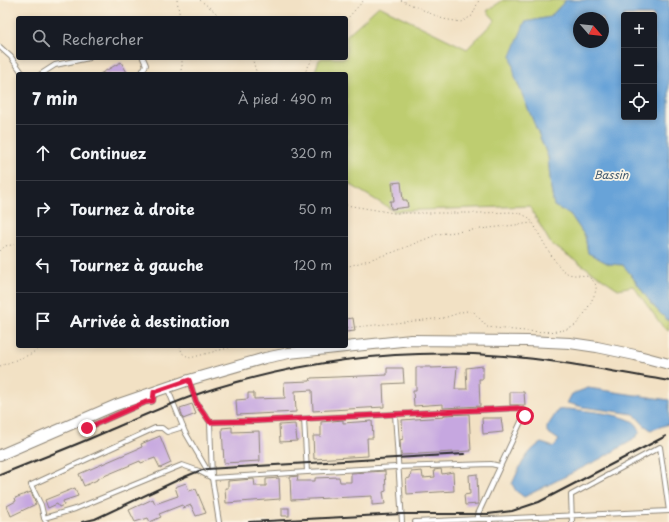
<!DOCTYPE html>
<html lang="fr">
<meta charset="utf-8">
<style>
body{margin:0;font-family:"Playpen Sans",sans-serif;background:#242831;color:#f1f3f6}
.controls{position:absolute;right:12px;top:12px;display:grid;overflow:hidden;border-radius:4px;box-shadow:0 2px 6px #0003}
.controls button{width:36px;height:36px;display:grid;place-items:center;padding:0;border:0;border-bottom:1px solid #363941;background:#171b24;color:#f1f3f6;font:20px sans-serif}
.compass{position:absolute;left:573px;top:12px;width:36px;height:36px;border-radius:50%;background:#171b24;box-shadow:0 2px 6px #0003;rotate:118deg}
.stop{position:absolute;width:12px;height:12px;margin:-9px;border:3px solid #e11d48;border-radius:50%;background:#fff}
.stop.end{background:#e11d48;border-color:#fff;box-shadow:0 1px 4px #0008}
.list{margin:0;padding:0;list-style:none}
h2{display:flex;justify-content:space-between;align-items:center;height:52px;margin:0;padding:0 16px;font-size:17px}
h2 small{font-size:13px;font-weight:400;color:#9ea1a6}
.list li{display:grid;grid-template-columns:26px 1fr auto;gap:12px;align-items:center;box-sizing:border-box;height:56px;padding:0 16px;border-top:1px solid #363941}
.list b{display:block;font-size:15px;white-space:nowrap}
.list em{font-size:13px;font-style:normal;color:#9ea1a6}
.icon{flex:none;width:22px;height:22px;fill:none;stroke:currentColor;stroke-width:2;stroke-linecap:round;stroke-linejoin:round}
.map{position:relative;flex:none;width:669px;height:522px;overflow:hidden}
.search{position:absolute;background:#171b24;box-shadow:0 2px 6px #0003;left:16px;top:16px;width:332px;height:44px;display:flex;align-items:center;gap:10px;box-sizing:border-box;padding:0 14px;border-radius:4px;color:#9ea1a6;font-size:15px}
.panel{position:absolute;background:#171b24;box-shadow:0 2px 6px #0003;left:16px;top:72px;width:332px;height:276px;border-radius:4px}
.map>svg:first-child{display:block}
.green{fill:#becd6f;stroke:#747c4d}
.water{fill:#68a3d8;stroke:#4a6782;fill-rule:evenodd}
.building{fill:#c6a7e0}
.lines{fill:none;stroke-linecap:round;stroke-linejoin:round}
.service-casing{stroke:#8e8678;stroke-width:6}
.tertiary-casing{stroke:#8e8678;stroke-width:12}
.path{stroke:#8e8678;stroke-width:1;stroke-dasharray:1 3;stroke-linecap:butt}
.service{stroke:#fff;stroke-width:4}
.tertiary{stroke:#fff;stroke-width:10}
.rail{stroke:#2b2b2b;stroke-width:2}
.route{stroke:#e11d48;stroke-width:5}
.labels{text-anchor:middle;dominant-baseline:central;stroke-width:3.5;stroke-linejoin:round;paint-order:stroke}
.water-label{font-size:11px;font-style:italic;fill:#435b70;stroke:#fcf5e5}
</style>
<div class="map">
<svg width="669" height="522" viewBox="0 0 669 522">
<rect width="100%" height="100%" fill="#fcf5e5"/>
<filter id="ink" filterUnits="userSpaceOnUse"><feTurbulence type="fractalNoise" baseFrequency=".025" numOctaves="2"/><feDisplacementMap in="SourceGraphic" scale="8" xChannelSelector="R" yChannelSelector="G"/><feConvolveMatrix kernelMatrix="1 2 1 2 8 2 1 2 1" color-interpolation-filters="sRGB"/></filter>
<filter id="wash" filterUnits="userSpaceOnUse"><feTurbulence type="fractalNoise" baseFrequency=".012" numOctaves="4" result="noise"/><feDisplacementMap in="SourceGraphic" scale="16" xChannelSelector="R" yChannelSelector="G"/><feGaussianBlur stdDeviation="0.9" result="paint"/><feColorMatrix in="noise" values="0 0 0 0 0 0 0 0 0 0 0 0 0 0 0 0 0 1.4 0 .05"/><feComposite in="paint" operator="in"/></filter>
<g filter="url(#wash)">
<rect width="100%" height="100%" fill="#f2e1c4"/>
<path class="green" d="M503,0H566L550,17L525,22L520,36L534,122L548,157L551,189L554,206L570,214L585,236L588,253L609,264L623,265C639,283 649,306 669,321V330L663,327L633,286L618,289L551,244L529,206L394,211L346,182V74H314L319,60L322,58H346V36L379,6L467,49L495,20L487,11Z"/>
<g class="water">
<path d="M566,0H669V321C649,306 639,283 623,265L609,264L588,253L585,236L570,214L554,206L551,189L548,157L515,77L511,56L525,22L550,17ZM624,15H654V117H624ZM579,18H603V42H579Z"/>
<path d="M588,388L669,400V424L651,430L644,425L634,414L583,407L567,403L572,394Z"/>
<path d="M566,409C581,410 627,414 636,424C638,426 639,429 640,432L633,440L600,459L524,497L516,491L512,484C519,469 526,451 541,443L554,447L559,440L547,432V427L558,410Z"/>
</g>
<g id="blocks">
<g class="building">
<path d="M121,62L128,74H100Z"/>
<path d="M401,182L403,200H407L408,207L391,209L390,201H394L392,183Z"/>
<path d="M353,318L355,331L346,332V319Z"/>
<path d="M483,366V379H479L480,406L443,408V404L414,406L413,391H416V367H431V368L457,367L455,389H467L466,368Z"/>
<path d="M387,368H403L404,383L383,384L384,407L313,411L312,390L295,391L296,412L237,415L236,400L248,399V393H254V399L285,398L284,382L310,381L311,378L387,375Z"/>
<path d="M510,392H524L525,405H510Z"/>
<path d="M192,404L196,414L183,419L180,408Z"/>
<path d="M469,414L471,451L401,455L400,440L403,439L402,420L444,417V415Z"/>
<path d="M482,418H501L503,432L483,434Z"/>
<path d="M343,420V423L372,421L373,438H367L368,456L314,459L313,436H321V422Z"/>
<path d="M295,424L297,441L280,442L279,425Z"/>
<path d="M232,427V432L259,431L260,461L224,463L222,428Z"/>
<path d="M160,436L171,463L160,468L155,458L141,463L140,461L97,479V480L84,486L79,474L142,447L141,444Z"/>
<path d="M441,469L442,474L453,472L454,491L407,494L406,479L410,478L411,472L422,471L423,478L435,477L434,470Z"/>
<path d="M385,471L386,491L383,492L385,504L372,505V496L291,500L290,477L298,476L297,481H315V478L339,477L340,482H351V473Z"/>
<path d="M477,474L478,504L465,505L464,495L470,494L469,475Z"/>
<path d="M279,478L280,499L226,503L225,488H228V481L254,479L255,486H266V479Z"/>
<path d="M186,483L189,491L196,489L206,513L196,516L191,505L183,508L182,505L159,514L161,517L150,522L148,518L135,522L129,510L153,499L155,504L178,496L175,487Z"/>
<path d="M75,488L78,496L63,501L64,505L59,507L57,504L48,508L45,500Z"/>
<path d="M31,492L36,504L11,516L7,506L16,501L15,498Z"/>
<rect x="282" y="508" width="7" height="8"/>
</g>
</g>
</g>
<g filter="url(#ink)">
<use href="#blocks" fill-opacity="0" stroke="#8e8678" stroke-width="1"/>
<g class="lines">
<g class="service-casing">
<g id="service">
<path d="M0,47L11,57L23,74"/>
<path d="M41,74L55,65L89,58"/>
<path d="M141,74L146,65L143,58"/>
<path d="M189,380L196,402L210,422L256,421L518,408L526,411L478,514V519L415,522"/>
<path d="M167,387L185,432L212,478L219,522"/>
<path d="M395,414L402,522"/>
<path d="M79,421L82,426L87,428L146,402H151L153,401L154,393"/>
<path d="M210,422L212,477"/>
<path d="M307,472L396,467L491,464L500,466"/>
<path d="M44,518L41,505L31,485L155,428H162L167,432L183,427"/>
<path d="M478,519H490V522"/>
<path d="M490,519L669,511L660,447L571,495L572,522"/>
<path d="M46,522L44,518L75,509L182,465L199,471L212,478L307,472L304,419"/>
</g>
</g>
<g class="tertiary-casing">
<path id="tertiary" d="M0,455L116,405L189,380L265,358L289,353L411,340L527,341L570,343L597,347L635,355L669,364"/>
</g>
<g class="path">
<path d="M177,0L180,18"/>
<path d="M200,0L214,11L221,18"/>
<path d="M401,0L443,19L461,22L472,16L479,0"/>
<path d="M346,20L364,0"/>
<path d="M252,58L257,74"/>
<path d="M180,74L182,66V58"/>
<path d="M304,74L313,58"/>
<path d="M346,205L394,213H481L512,212L522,214L529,218L533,223C539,234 556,268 567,273C576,278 586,271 594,282C599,288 594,295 591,302C588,308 580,322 574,326C559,337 506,329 487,327L474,312L465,311L444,318L346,328"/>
<path d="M0,251L5,246L18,244"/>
<path d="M346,267L394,252L438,234L532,223"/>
<path d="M180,346L182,353L190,358L235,346"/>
<path d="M0,366L29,355L43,346"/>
</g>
<use href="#service" class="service"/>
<use href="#tertiary" class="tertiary"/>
<g class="rail">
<path d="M0,475C34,461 69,448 103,433C140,417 177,400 216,388C309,360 407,348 504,356C560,360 614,372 669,381"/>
<path d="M82,522L95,519L182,478L199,471L207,469L464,454"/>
<path d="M249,522L401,514H488L512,511L539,502L666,436"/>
</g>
</g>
</g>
<g class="lines" filter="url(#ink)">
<path class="route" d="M87,428L146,402L153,401L154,392L189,380L196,402L210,422L256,421L518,408L526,411L525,416"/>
</g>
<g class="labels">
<g class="water-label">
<text x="611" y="174">Bassin</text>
</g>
</g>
</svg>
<div class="controls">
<button>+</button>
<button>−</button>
<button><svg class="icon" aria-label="locate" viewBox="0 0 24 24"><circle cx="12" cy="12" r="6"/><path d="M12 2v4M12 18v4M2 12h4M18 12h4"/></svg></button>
</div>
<svg class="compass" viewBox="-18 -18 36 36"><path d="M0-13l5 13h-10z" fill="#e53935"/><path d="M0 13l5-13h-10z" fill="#9ea1a6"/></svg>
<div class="stop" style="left:525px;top:416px"></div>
<div class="stop end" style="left:87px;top:428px"></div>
<div class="search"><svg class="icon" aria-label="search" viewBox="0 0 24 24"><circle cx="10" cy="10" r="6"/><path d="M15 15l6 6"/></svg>Rechercher</div>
<section class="panel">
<h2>7 min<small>À pied · 490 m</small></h2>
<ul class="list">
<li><svg class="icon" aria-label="ahead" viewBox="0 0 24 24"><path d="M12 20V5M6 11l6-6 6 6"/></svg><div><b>Continuez</b></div><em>320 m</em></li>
<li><svg class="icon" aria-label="right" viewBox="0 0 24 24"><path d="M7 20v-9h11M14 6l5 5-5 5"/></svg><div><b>Tournez à droite</b></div><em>50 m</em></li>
<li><svg class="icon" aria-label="left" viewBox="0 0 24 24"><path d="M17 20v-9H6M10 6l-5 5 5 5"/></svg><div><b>Tournez à gauche</b></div><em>120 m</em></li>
<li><svg class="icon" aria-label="arrive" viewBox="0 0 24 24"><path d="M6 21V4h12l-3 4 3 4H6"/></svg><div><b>Arrivée à destination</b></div></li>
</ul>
</section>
</div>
